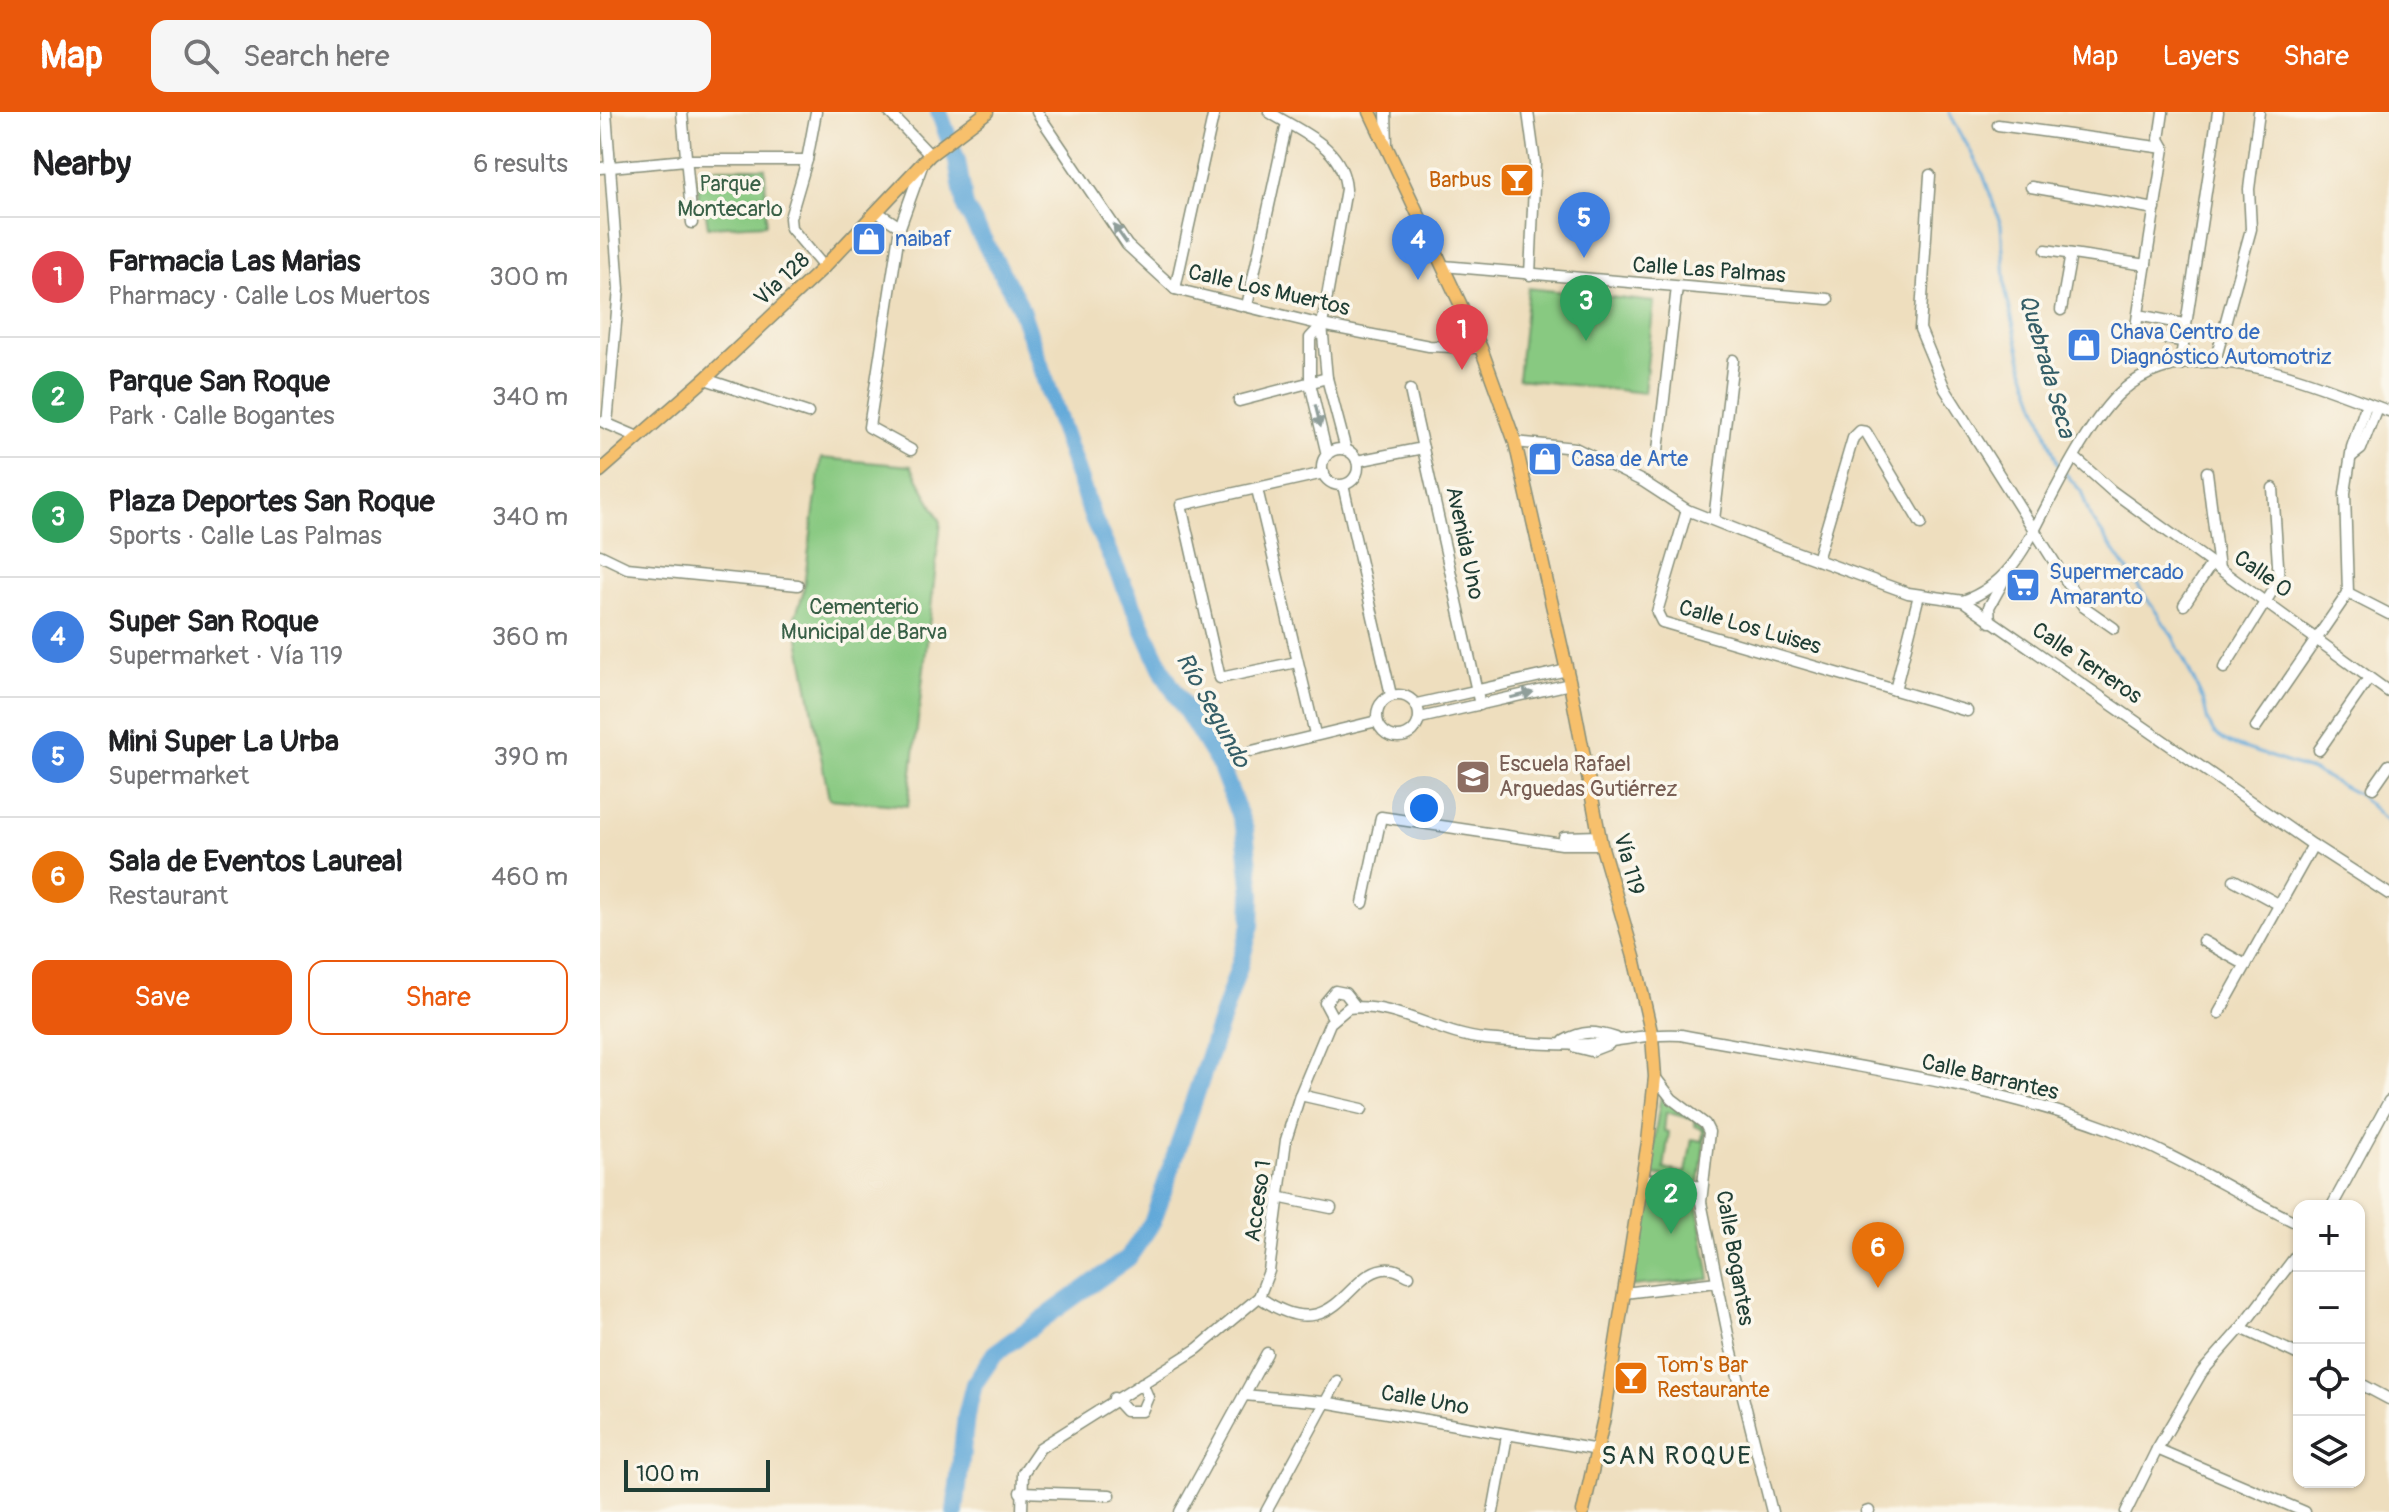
<!DOCTYPE html>
<meta charset="utf-8">
<style>
body{margin:0;font-family:Pangolin,sans-serif;background:#f6f6f6;color:#202124}
.controls{position:absolute;right:24px;bottom:24px;display:grid;overflow:hidden;border-radius:16px;box-shadow:0 2px 6px #0004}
.controls button{width:72px;height:72px;display:grid;place-items:center;padding:0;border:0;border-bottom:2px solid #e0e0e0;background:#fff;color:#202124;font:40px sans-serif}
.scale{position:absolute;left:24px;bottom:20px;width:146px;box-sizing:border-box;padding-left:8px;border:4px solid #1f3d34;border-top:0;font-size:22px;line-height:28px;white-space:nowrap;color:#1f3d34;-webkit-text-stroke:6px #fbf7ec;paint-order:stroke}
.you{position:absolute;left:824px;top:696px;width:28px;height:28px;margin:-20px;border:6px solid #fff;border-radius:50%;background:#1a73e8;box-shadow:0 0 0 12px #1a73e833}
.badge{display:grid;place-items:center;width:52px;height:52px;border-radius:50%;background:#ea580c;color:#fff;font-size:26px;font-weight:700}
.pin{position:absolute;translate:-50% -66px;filter:drop-shadow(0 2px 4px #0008)}
.pin::after{content:'';position:absolute;top:42px;width:28px;height:24px;background:inherit;clip-path:polygon(0 0,100% 0,50% 100%)}
.list{margin:0;padding:0;list-style:none}
h2{display:flex;justify-content:space-between;align-items:center;height:104px;margin:0;padding:0 32px;font-size:34px}
h2 small{font-size:26px;font-weight:400;color:#757577}
.list li{display:grid;grid-template-columns:52px 1fr auto;gap:24px;align-items:center;box-sizing:border-box;height:120px;padding:0 32px;border-top:2px solid #e0e0e0}
.list b{display:block;font-size:30px;white-space:nowrap}
.list p{margin:0;font-size:26px;white-space:nowrap;color:#757577}
.list em{font-size:26px;font-style:normal;color:#757577}
.actions{display:flex;gap:16px;padding:24px 32px}
.actions a{flex:1;padding:18px 0;border:2px solid #ea580c;border-radius:16px;text-align:center;font-size:28px;color:#ea580c}
.actions .main{background:#ea580c;color:#fff}
.icon{flex:none;width:44px;height:44px;fill:none;stroke:currentColor;stroke-width:2;stroke-linecap:round;stroke-linejoin:round}
.map{position:relative;flex:none;width:1789px;height:1400px;overflow:hidden}
header{display:flex;align-items:center;gap:48px;box-sizing:border-box;height:112px;padding:0 40px;background:#ea580c;color:#fff}
header strong{font-size:38px}
nav{display:flex;gap:44px;margin-inline-start:auto;font-size:28px}
.search{width:560px;height:72px;background:#f6f6f6;display:flex;align-items:center;gap:20px;box-sizing:border-box;padding:0 28px;border-radius:16px;color:#757577;font-size:30px}
main{display:flex}
aside{flex:1;background:#fff}
.map>svg:first-child{display:block}
.green{fill:#88c981;stroke:#54835a;stroke-width:2;fill-rule:evenodd}
.lines{fill:none;stroke-linecap:round;stroke-linejoin:round}
.stream{stroke:#62a9d9;stroke-width:3}
.river{stroke:#62a9d9;stroke-width:18}
.minor-casing{stroke:#868e79;stroke-width:13}
.major-casing{stroke:#868e79;stroke-width:15}
.minor{stroke:#fff;stroke-width:10}
.major{stroke:#f7c06c;stroke-width:12}
.oneway{fill:#8f9e9a}
.labels{text-anchor:middle;dominant-baseline:central;stroke-width:7;stroke-linejoin:round;paint-order:stroke}
.food-label{font-size:22px;fill:#c56008;stroke:#fbf7ec;text-anchor:end}
.park-label{font-size:22px;fill:#396047;stroke:#fbf7ec}
.shop-label{font-size:22px;fill:#366cbe;stroke:#fbf7ec;text-anchor:start}
.street-label{font-size:22px;fill:#1f3d34;stroke:#fbf7ec}
.education-label{font-size:22px;fill:#785e54;stroke:#fbf7ec;text-anchor:start}
.water-label{font-size:24px;font-style:italic;fill:#335d66;stroke:#fbf7ec}
.quarter-label{font-size:26px;letter-spacing:2px;fill:#1f3d34;stroke:#fbf7ec}
</style>
<header>
<strong>Map</strong>
<div class="search"><svg class="icon" aria-label="search" viewBox="0 0 24 24"><circle cx="10" cy="10" r="6"/><path d="M15 15l6 6"/></svg>Search here</div>
<nav><a>Map</a><a>Layers</a><a>Share</a></nav>
</header>
<main>
<aside>
<h2>Nearby<small>6 results</small></h2>
<ul class="list">
<li><span class="badge" style="background:#e0444e">1</span><div><b>Farmacia Las Marias</b><p>Pharmacy · Calle Los Muertos</p></div><em>300 m</em></li>
<li><span class="badge" style="background:#2e9e5b">2</span><div><b>Parque San Roque</b><p>Park · Calle Bogantes</p></div><em>340 m</em></li>
<li><span class="badge" style="background:#2e9e5b">3</span><div><b>Plaza Deportes San Roque</b><p>Sports · Calle Las Palmas</p></div><em>340 m</em></li>
<li><span class="badge" style="background:#3f7fe0">4</span><div><b>Super San Roque</b><p>Supermarket · Vía 119</p></div><em>360 m</em></li>
<li><span class="badge" style="background:#3f7fe0">5</span><div><b>Mini Super La Urba</b><p>Supermarket</p></div><em>390 m</em></li>
<li><span class="badge" style="background:#e8710a">6</span><div><b>Sala de Eventos Laureal</b><p>Restaurant</p></div><em>460 m</em></li>
</ul>
<div class="actions"><a class="main">Save</a><a>Share</a></div>
</aside>
<div class="map">
<svg width="1789" height="1400" viewBox="0 0 1789 1400">
<rect width="100%" height="100%" fill="#fbf7ec"/>
<filter id="ink" filterUnits="userSpaceOnUse"><feTurbulence type="fractalNoise" baseFrequency=".0125" numOctaves="2"/><feDisplacementMap in="SourceGraphic" scale="16" xChannelSelector="R" yChannelSelector="G"/><feConvolveMatrix kernelMatrix="1 2 1 2 8 2 1 2 1" color-interpolation-filters="sRGB"/></filter>
<filter id="wash" filterUnits="userSpaceOnUse"><feTurbulence type="fractalNoise" baseFrequency=".006" numOctaves="4" result="noise"/><feDisplacementMap in="SourceGraphic" scale="32" xChannelSelector="R" yChannelSelector="G"/><feGaussianBlur stdDeviation="1.8" result="paint"/><feColorMatrix in="noise" values="0 0 0 0 0 0 0 0 0 0 0 0 0 0 0 0 0 1.4 0 .05"/><feComposite in="paint" operator="in"/></filter>
<g filter="url(#wash)">
<rect width="100%" height="100%" fill="#eedebe"/>
<g class="green">
<path d="M99,56H165L166,112L108,115L106,102L98,98Z"/>
<path d="M928,176L1054,190L1044,281L918,267Z"/>
<path d="M221,346L311,354L341,410L308,694L229,687L195,505L203,482Z"/>
<path d="M1061,983L1106,1017L1099,1071L1049,1062ZM1066,1000L1095,1008L1094,1014L1103,1018L1102,1029L1092,1027L1086,1061L1064,1057L1069,1020L1064,1019Z"/>
<path d="M1049,1070L1095,1077L1110,1167L1032,1174Z"/>
</g>
<g class="lines">
<path class="stream" d="M1349,0L1383,62L1401,113L1406,181L1425,261L1458,353L1481,379L1490,404L1572,523L1603,588L1608,610L1614,621L1629,631L1716,660L1759,683L1789,711"/>
<path class="river" d="M339,0L357,49L365,95L419,192L492,404L565,564L621,655L645,718L652,782L651,813L638,858L553,1109L528,1146L395,1241L374,1272L366,1304L355,1400"/>
</g>
</g>
<g filter="url(#ink)">
<g class="lines">
<g class="minor-casing">
<g id="minor">
<path d="M6,0L19,177L7,312"/>
<path d="M82,0L92,111"/>
<path d="M216,0L207,48L190,106L191,116L224,155"/>
<path d="M289,0L330,43"/>
<path d="M437,0L527,133L575,177L722,213L829,234L881,236"/>
<path d="M669,0C702,21 743,34 746,77L722,213L727,266L746,338"/>
<path d="M786,0L787,34"/>
<path d="M928,0L935,51L930,163"/>
<path d="M1563,0L1559,27L1564,36L1535,221L1581,229"/>
<path d="M1398,13L1564,36"/>
<path d="M0,56L86,48H207"/>
<path d="M1330,63L1320,217L1345,277L1472,478L1484,495L1514,516"/>
<path d="M1431,75L1555,97"/>
<path d="M277,100L300,115"/>
<path d="M1446,138L1546,153"/>
<path d="M843,154L1228,187"/>
<path d="M575,177L614,0"/>
<path d="M647,194L687,11"/>
<path d="M1461,198L1471,142"/>
<path d="M1538,203L1584,212"/>
<path d="M722,213L710,226V271L727,343"/>
<path d="M1615,249L1651,117L1649,77L1659,0"/>
<path d="M1580,253L1618,0"/>
<path d="M105,267L208,301"/>
<path d="M810,278L880,593"/>
<path d="M639,289L727,266"/>
<path d="M3,310L38,325"/>
<path d="M915,330L975,336L1044,370L1087,398L1155,425L1308,481L1363,489L1713,733L1789,782"/>
<circle cx="740" cy="355" r="18"/>
<path d="M311,338L269,315L300,115L323,51"/>
<path d="M1752,344L1761,337L1777,295"/>
<path d="M1475,346L1512,379L1789,580"/>
<path d="M1057,347L1077,175"/>
<path d="M757,349L823,336"/>
<path d="M1607,360L1619,456"/>
<path d="M743,373L791,583"/>
<path d="M657,377L715,622"/>
<path d="M1087,398L1057,500L1062,510L1367,599"/>
<path d="M1114,408L1133,248"/>
<path d="M0,443L27,456L198,473"/>
<path d="M1217,448L1253,326L1260,319L1266,320L1321,412"/>
<path d="M1748,481L1789,502"/>
<path d="M1363,489C1403,475 1422,443 1440,407C1459,371 1492,305 1522,279C1595,215 1712,272 1789,299"/>
<path d="M1584,493L1612,451"/>
<path d="M1390,510L1389,495L1404,468"/>
<path d="M697,550L620,566L581,393L724,361"/>
<path d="M1624,556L1679,468L1673,376"/>
<path d="M1295,578L1319,483"/>
<circle cx="798" cy="604" r="21"/>
<path d="M817,592L967,558"/>
<path d="M820,606L970,572"/>
<path d="M1656,615L1748,481L1745,381L1752,335L1767,291"/>
<path d="M1719,638L1769,566"/>
<path d="M652,639L777,609"/>
<path d="M1773,676L1789,653"/>
<path d="M964,725L1000,724"/>
<path d="M1634,768L1680,793"/>
<path d="M763,791L781,705L962,732H1001"/>
<path d="M1603,829L1646,853"/>
<path d="M1619,901L1713,733"/>
<path d="M733,906L725,891L735,879L745,881L756,895"/>
<path d="M964,929C983,918 995,919 1016,926"/>
<path d="M975,935L991,939L1009,932"/>
<path d="M1055,965L1072,987L1105,1012L1109,1020L1101,1090L1131,1237L1172,1400"/>
<path d="M700,983L762,997"/>
<path d="M1043,1067L1102,1075"/>
<path d="M677,1085L731,1096"/>
<path d="M1732,1094L1789,989"/>
<path d="M1024,1181L1117,1170"/>
<path d="M659,1185C739,1241 747,1152 791,1157C797,1157 804,1162 809,1164"/>
<path d="M1641,1216L1699,1243"/>
<path d="M1759,1271L1789,1287"/>
<path d="M644,1283L724,1290L998,1338"/>
<path d="M514,1286L526,1299H542L548,1285L542,1271"/>
<path d="M1557,1337L1705,1400"/>
<path d="M420,1380L510,1383"/>
<path d="M422,1400L423,1361L440,1336L597,1237L659,1185L669,1159L686,1028L700,983L730,911L748,896C796,890 838,923 885,927C919,930 956,934 989,932C1020,929 1049,921 1081,923C1218,949 1379,968 1509,1017C1576,1042 1635,1081 1699,1112"/>
<path d="M580,1400L667,1241"/>
<path d="M666,1400L737,1269"/>
<path d="M893,1400L907,1324"/>
<path d="M1266,1400L1269,1399"/>
<path d="M1526,1400L1557,1337L1602,1260L1641,1216L1699,1140"/>
</g>
</g>
<g class="major-casing">
<g id="major">
<path d="M770,0L881,236L915,330L970,572L1001,732L1034,845L1052,924L1055,965L1048,1030L1004,1306L983,1400"/>
<path d="M0,359L105,267L224,155L330,43L387,0"/>
</g>
</g>
<use href="#minor" class="minor"/>
<use href="#major" class="major"/>
</g>
<defs><path id="oneway-solid" d="M-6-.8H1V-3.2L6.5 0L1 3.2V.8H-6Z" transform="scale(2)"/></defs>
<g class="oneway">
<use href="#oneway-solid" transform="translate(520 122) rotate(-125)"/>
<use href="#oneway-solid" transform="translate(718 304) rotate(76)"/>
<use href="#oneway-solid" transform="translate(922 583) rotate(-13)"/>
</g>
</g>
<defs>
<g id="bar-square" transform="scale(1.8)"><rect x="-9" y="-9" width="18" height="18" rx="4" fill="#e8710a" stroke="#fbf7ec"/><path d="M-6-5H6L.8 .8V4.5H3.5V6h-7V4.5H-.8V.8Z" fill="#fff"/></g>
<g id="shop-square" transform="scale(1.8)"><rect x="-9" y="-9" width="18" height="18" rx="4" fill="#3f7fe0" stroke="#fbf7ec"/><path d="M-5-2.5h2.3a2.7 3.5 0 0 1 5.4 0H5L5.5 6h-11ZM-1.5-2.5h3a1.5 2.3 0 0 0-3 0Z" fill="#fff"/></g>
<g id="supermarket-square" transform="scale(1.8)"><rect x="-9" y="-9" width="18" height="18" rx="4" fill="#3f7fe0" stroke="#fbf7ec"/><path d="M-6-5.5h2.5l.6 2H6L4.5 2H-2.5L-4.4-4H-6ZM-1.5 3.2a1.3 1.3 0 1 0 .1 0ZM3 3.2a1.3 1.3 0 1 0 .1 0Z" fill="#fff"/></g>
<g id="school-square" transform="scale(1.8)"><rect x="-9" y="-9" width="18" height="18" rx="4" fill="#8d6e63" stroke="#fbf7ec"/><path d="M0-5L7-2L0 1L-7-2ZM-4 1L0 2.5L4 1V4Q0 6-4 4Z" fill="#fff"/></g>
</defs>
<g fill-rule="evenodd">
<use href="#bar-square" x="917" y="68"/>
<use href="#shop-square" x="269" y="127"/>
<use href="#shop-square" x="1484" y="233"/>
<use href="#shop-square" x="945" y="347"/>
<use href="#supermarket-square" x="1423" y="473"/>
<use href="#school-square" x="873" y="665"/>
<use href="#bar-square" x="1031" y="1266"/>
</g>
<g class="labels">
<g class="food-label">
<text x="891" y="68">Barbus</text>
<text x="1057" y="1253" text-anchor="start">Tom's Bar<tspan x="1057" dy="25">Restaurante</tspan></text>
</g>
<g class="park-label">
<text x="130" y="72">Parque<tspan x="130" dy="25">Montecarlo</tspan></text>
<text x="264" y="495">Cementerio<tspan x="264" dy="25">Municipal de Barva</tspan></text>
</g>
<g class="shop-label">
<text x="295" y="127">naibaf</text>
<text x="1510" y="220">Chava Centro de<tspan x="1510" dy="25">Diagnóstico Automotriz</tspan></text>
<text x="971" y="347">Casa de Arte</text>
<text x="1449" y="460">Supermercado<tspan x="1449" dy="25">Amaranto</tspan></text>
</g>
<g class="street-label">
<text transform="translate(1109 158) rotate(4)">Calle Las Palmas</text>
<text transform="translate(182 167) rotate(-43)">Vía 128</text>
<text transform="translate(669 178) rotate(13)">Calle Los Muertos</text>
<text transform="translate(865 431) rotate(78)">Avenida Uno</text>
<text transform="translate(1663 462) rotate(35)">Calle 0</text>
<text transform="translate(1150 515) rotate(16)">Calle Los Luises</text>
<text transform="translate(1487 551) rotate(34)">Calle Terreros</text>
<text transform="translate(1029 752) rotate(75)">Vía 119</text>
<text transform="translate(1390 965) rotate(13)">Calle Barrantes</text>
<text transform="translate(658 1089) rotate(-82)">Acceso 1</text>
<text transform="translate(1135 1146) rotate(80)">Calle Bogantes</text>
<text transform="translate(825 1288) rotate(10)">Calle Uno</text>
</g>
<g class="education-label">
<text x="899" y="652">Escuela Rafael<tspan x="899" dy="25">Arguedas Gutiérrez</tspan></text>
</g>
<g class="water-label">
<text transform="translate(1447 254) rotate(74)">Quebrada Seca</text>
<text transform="translate(613 598) rotate(61)">Río Segundo</text>
</g>
<g class="quarter-label">
<text x="1077" y="1344">SAN ROQUE</text>
</g>
</g>
</svg>
<div class="controls">
<button>+</button>
<button>−</button>
<button><svg class="icon" aria-label="locate" viewBox="0 0 24 24"><circle cx="12" cy="12" r="6"/><path d="M12 2v4M12 18v4M2 12h4M18 12h4"/></svg></button>
<button><svg class="icon" aria-label="layers" viewBox="0 0 24 24"><path d="M12 4l9 5-9 5-9-5zM3 14l9 5 9-5"/></svg></button>
</div>
<div class="scale">100 m</div>
<div class="you"></div>
<div class="pin badge" style="left:862px;top:258px;background:#e0444e">1</div>
<div class="pin badge" style="left:1071px;top:1122px;background:#2e9e5b">2</div>
<div class="pin badge" style="left:986px;top:229px;background:#2e9e5b">3</div>
<div class="pin badge" style="left:818px;top:168px;background:#3f7fe0">4</div>
<div class="pin badge" style="left:984px;top:146px;background:#3f7fe0">5</div>
<div class="pin badge" style="left:1278px;top:1176px;background:#e8710a">6</div>
</div>
</main>
